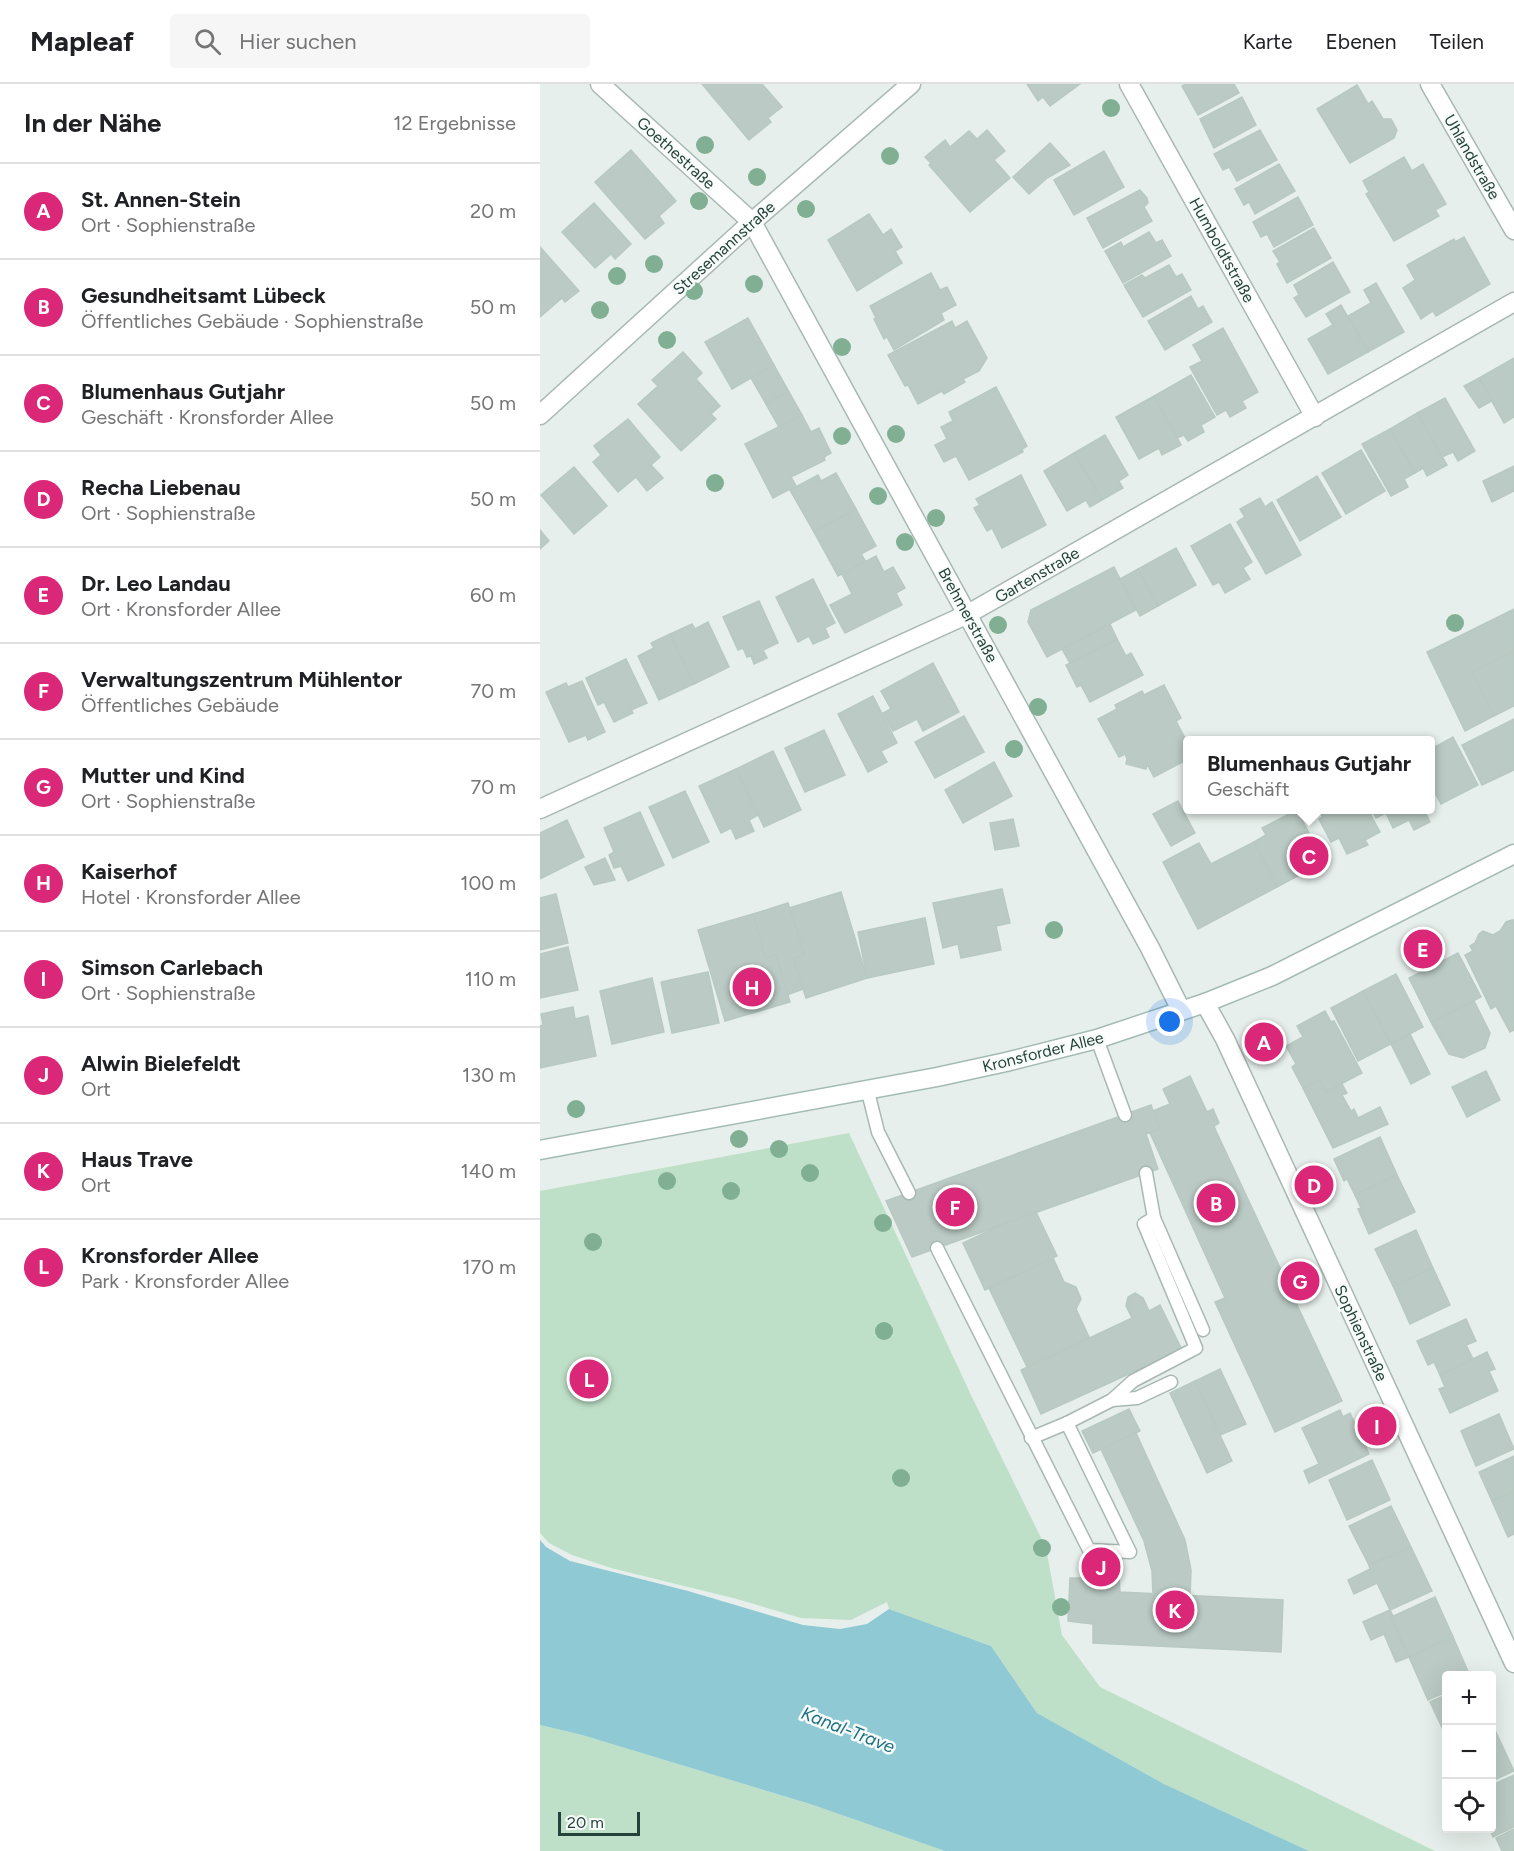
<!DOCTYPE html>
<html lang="de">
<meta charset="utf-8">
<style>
body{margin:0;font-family:Figtree,sans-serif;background:#f6f6f6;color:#202124}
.controls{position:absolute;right:18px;bottom:18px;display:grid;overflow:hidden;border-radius:6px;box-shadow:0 6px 24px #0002}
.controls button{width:54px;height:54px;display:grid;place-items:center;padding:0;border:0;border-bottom:2px solid #e0e0e0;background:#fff;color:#202124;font:30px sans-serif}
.scale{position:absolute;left:18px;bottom:15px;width:82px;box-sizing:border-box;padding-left:6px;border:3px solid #24423a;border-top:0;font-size:16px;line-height:21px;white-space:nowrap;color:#24423a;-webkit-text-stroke:4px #f7fbf9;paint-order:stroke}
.you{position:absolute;left:630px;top:938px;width:21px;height:21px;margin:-15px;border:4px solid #fff;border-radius:50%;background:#1a73e8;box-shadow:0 0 0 9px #1a73e833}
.badge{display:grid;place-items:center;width:39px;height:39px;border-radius:50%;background:#db2777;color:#fff;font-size:20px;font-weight:700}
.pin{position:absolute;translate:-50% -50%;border:3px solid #fff;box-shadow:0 2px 6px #0006}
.popup{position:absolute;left:643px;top:652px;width:252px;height:78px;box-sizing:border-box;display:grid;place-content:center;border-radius:6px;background:#fff;filter:drop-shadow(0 2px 4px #0005);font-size:20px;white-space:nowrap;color:#757577}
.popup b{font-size:22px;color:#202124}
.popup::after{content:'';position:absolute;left:50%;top:100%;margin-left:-12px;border:12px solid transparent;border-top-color:#fff}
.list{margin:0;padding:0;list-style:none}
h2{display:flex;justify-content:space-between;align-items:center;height:78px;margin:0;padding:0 24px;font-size:26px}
h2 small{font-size:20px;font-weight:400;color:#757577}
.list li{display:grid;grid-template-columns:39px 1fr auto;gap:18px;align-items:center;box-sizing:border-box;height:96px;padding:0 24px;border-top:2px solid #e0e0e0}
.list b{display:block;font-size:22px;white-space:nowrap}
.list p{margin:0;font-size:20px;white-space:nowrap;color:#757577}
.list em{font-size:20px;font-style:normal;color:#757577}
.icon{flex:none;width:33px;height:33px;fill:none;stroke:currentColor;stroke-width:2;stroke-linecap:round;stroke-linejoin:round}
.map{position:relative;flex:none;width:974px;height:1767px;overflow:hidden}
header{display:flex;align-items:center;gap:36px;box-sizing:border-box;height:84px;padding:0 30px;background:#fff;border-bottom:2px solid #e0e0e0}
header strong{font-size:28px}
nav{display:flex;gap:33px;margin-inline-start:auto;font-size:21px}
.search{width:420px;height:54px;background:#f6f6f6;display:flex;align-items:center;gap:15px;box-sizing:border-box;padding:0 21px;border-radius:6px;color:#757577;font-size:22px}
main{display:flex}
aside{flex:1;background:#fff}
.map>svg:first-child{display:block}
.green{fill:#bfe0c8}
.water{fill:#8ec9d4}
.building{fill:#bbcac4;stroke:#b8c9c2;stroke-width:1.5}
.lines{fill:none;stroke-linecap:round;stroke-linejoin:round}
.service-casing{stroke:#a8b8b2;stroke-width:15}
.minor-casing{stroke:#a8b8b2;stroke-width:21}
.secondary-casing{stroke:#a4bbb3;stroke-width:21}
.service{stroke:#fff;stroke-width:12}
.minor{stroke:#fff;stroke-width:18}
.secondary{stroke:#fff;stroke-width:18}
.tree{fill:#80af93}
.labels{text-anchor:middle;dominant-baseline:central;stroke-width:5;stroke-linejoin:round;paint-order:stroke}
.street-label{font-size:16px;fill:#24423a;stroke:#f7fbf9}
.water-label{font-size:18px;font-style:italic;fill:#1c6f80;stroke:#f7fbf9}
</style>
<header>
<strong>Mapleaf</strong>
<div class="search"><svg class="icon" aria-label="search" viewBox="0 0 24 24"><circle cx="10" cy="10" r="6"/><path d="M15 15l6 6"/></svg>Hier suchen</div>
<nav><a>Karte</a><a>Ebenen</a><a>Teilen</a></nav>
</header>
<main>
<aside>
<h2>In der Nähe<small>12 Ergebnisse</small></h2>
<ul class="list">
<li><span class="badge">A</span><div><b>St. Annen-Stein</b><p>Ort · Sophienstraße</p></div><em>20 m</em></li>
<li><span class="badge">B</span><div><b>Gesundheitsamt Lübeck</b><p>Öffentliches Gebäude · Sophienstraße</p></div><em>50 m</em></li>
<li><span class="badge">C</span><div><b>Blumenhaus Gutjahr</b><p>Geschäft · Kronsforder Allee</p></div><em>50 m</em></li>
<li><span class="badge">D</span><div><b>Recha Liebenau</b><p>Ort · Sophienstraße</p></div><em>50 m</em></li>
<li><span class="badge">E</span><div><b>Dr. Leo Landau</b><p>Ort · Kronsforder Allee</p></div><em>60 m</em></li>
<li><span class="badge">F</span><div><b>Verwaltungszentrum Mühlentor</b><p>Öffentliches Gebäude</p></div><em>70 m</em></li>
<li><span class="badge">G</span><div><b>Mutter und Kind</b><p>Ort · Sophienstraße</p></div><em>70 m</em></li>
<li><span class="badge">H</span><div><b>Kaiserhof</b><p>Hotel · Kronsforder Allee</p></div><em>100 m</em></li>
<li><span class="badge">I</span><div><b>Simson Carlebach</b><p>Ort · Sophienstraße</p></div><em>110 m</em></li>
<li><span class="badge">J</span><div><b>Alwin Bielefeldt</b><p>Ort</p></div><em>130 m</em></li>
<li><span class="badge">K</span><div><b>Haus Trave</b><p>Ort</p></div><em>140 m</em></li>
<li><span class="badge">L</span><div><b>Kronsforder Allee</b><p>Park · Kronsforder Allee</p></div><em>170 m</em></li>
</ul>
</aside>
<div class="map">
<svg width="974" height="1767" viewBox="0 0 974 1767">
<rect width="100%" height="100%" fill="#e6efeb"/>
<g class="green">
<path d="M309,1049L431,1311L506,1464L522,1551L560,1603L895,1767H769L624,1700L497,1629L451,1562L349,1525L347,1518L311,1536L261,1534L197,1515L71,1484L32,1471L9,1459L0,1449V1107Z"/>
<path d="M0,1641L42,1651L270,1720L405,1767H0Z"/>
</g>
<path class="water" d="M0,1456L6,1463L30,1477L148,1507L263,1541L300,1545L327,1540L349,1525L451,1562L497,1629L624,1700L769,1767H405L270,1720L42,1651L0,1641Z"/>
<g class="building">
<path d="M162,0H222L242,23L228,34L231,38L209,56Z"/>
<path d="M487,0H540L510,22L503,13L498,17Z"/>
<path d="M645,0H694L699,9L658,31L642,2Z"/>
<path d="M817,1L828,20L832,17L843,35H851L857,46L854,54L810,79L777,25Z"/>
<path d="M702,13L716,41L674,64L660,35Z"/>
<path d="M447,46L465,67L454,76L470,94L430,128L389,81L391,79L385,73L405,56L410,63L429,47L437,55Z"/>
<path d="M720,46L737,76L697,97L689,83L683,86L674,70Z"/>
<path d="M510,59L530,81L507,94L489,110L473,93Z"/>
<path d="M91,66L136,117L119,132L124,139L105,155L55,98Z"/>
<path d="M564,67L584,103L534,131L514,96Z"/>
<path d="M864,73L872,87L883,80L906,120L895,126L899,132L854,157L826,110L829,108L823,97Z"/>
<path d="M739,80L755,107L715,130L709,118L704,121L695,105Z"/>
<path d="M600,106L607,114L608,119L604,123L612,137L563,164L547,134Z"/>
<path d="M758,113L773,141L734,163L727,150L721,153L713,138Z"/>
<path d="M54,119L91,160L75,175L71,170L55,184L22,148Z"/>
<path d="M329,130L343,151L351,145L362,163L355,167L362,179L317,207L288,156Z"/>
<path d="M774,144L791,174L747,199L737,180L740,178L733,167Z"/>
<path d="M609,148L616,159L622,156L631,172L583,199L565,167L581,158L583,163Z"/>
<path d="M924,153L950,200L896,232L893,227L881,235L863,204L875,196L867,181L914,155L915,158Z"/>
<path d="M1,164L39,207L25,218L22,214L0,233Z"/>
<path d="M793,178L810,208L766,233L754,214L759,211L754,201Z"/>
<path d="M629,181L636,193L642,190L651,206L603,233L584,201L602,191L605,194Z"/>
<path d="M391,189L400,206L407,203L416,221L401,229L404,236L354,266L347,253L344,255L334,235L336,234L330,222Z"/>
<path d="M836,199L864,248L828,268L808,232L831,219L824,206Z"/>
<path d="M651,212L658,225L663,222L672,238L625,266L608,237Z"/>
<path d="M801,221L828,268L788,290L768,255L793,241L786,230Z"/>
<path d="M208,234L234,281L192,305L165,258Z"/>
<path d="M412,237L415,244L427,237L447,274L439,287L423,295L425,298L404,310L402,307L378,320L368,301L365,302L348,271Z"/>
<path d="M683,244L718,308L702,317L706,324L690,333L686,326L677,331L650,283L662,277L653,261Z"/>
<path d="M143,268L162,289L156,295L180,322L171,330L176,335L141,367L98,320L118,302L112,296Z"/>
<path d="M974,274V333L964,339L939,294Z"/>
<path d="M234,281L249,308L226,320L211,294Z"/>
<path d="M651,291L675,333L661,341L664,348L648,357L644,351L637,354L614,312Z"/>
<path d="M939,294L952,317L939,324L924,302Z"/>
<path d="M456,303L487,362L482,365L483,368L429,396L416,372L404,378L395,361L407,355L401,343L413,337L409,328Z"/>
<path d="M249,308L262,331L239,343L226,320Z"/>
<path d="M614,312L641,361L622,371L619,364L599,375L576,333Z"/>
<path d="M905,314L935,367L918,377L913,368L902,373L877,329Z"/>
<path d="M877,329L907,381L887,392L883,384L875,389L850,345Z"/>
<path d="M262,331L271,348L279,344L291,369L284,373L285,376L251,393L256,402L233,414L205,360Z"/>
<path d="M88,335L120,373L111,381L123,394L107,407L96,393L78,408L53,378L61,371L54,362Z"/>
<path d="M850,345L875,389L864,395L868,403L851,412L822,360Z"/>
<path d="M565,351L588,391L579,397L583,404L562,416L534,369Z"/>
<path d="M821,366L845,407L806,430L782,389Z"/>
<path d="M534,369L562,416L550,423L546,416L527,427L504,387Z"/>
<path d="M974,382V407L952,418L943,397Z"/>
<path d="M34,383L67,422L34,450L1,411Z"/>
<path d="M296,389L316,425L274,448L250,406L278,391L281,397Z"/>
<path d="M481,391L506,441L462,464L452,444L447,447L434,424L440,421L436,415Z"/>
<path d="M777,392L801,433L760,457L737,416Z"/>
<path d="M720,414L725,423L732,418L761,471L726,490L697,438L705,433L700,425Z"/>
<path d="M316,425L336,462L321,470L326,478L298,492L274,448Z"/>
<path d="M690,440L712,478L703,484L710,495L685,509L679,498L673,501L651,462Z"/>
<path d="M0,446L9,457L0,465Z"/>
<path d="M636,464L656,501L618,522L598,485Z"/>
<path d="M336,472L344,488L353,483L365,504L356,509L362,521L305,549L290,521L312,510L302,490Z"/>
<path d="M574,483L596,526L507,573L488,538L491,526Z"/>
<path d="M598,485L618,522L600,532L580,495Z"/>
<path d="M273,495L295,539L285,544L289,553L273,560L269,552L258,558L236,513Z"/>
<path d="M219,517L238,559L223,566L227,574L214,580L211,572L207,573L203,564L198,566L183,533Z"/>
<path d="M974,525V567L932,588L954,632L925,647L887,568Z"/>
<path d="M168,538L189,583L154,600L130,550L152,540L155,545Z"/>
<path d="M570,540L577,555L530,579L522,565Z"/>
<path d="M130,550L154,600L119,616L98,572L114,564L111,559Z"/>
<path d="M577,555L586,572L591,569L603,591L550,618L541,601L537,603L526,581Z"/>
<path d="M974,567V622L954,632L932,588Z"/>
<path d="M86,575L107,619L91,626L93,629L74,638L64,618L58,621L46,594Z"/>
<path d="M393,579L419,628L383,647L377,635L353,647L343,629L351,625L341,607Z"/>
<path d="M42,597L65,648L48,656L46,651L29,658L6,608L26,599L28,603Z"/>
<path d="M624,601L641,634L636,637L648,660V675L614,693L607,680L606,685L586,680L587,675L585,670L579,673L558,635L577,625L575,621L602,607L604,611Z"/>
<path d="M333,612L357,659L341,667L347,678L328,688L298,630Z"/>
<path d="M424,632L444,668L395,694L375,658Z"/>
<path d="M974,635V686L942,701L922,661Z"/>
<path d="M284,646L305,691L265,708L245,664Z"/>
<path d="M913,653L938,701L901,720L892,703L890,704V657L895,663Z"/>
<path d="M233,667L261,726L224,743L196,685Z"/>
<path d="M454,678L472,712L423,739L405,706Z"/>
<path d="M196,685L218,731L209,736L214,747L196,755L191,744L181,749L159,702Z"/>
<path d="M145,707L169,758L133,774L109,723Z"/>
<path d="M638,717L655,749L631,762L613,730Z"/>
<path d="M757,726L784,778L737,803L714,758L726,751L722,744Z"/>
<path d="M779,726H828L840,748L825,756L828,761L807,770L799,754L791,758L779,735L783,733Z"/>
<path d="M832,726H884L890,738L874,746L869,736L853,744L846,729L836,734Z"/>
<path d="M100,728L124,781L88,797L81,782L74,784L69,771L74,768L64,744Z"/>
<path d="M473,735L479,762L455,766L450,739Z"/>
<path d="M27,736L44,773L0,795V749Z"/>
<path d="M714,758L737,803L658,845L623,778L659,759L671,780Z"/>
<path d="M65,774L75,796L54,801L45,783Z"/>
<path d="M462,805L470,839L456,842L461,866L421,874L418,860L403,864L393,819Z"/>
<path d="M301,808L327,894L266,914L253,874L264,871L249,824Z"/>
<path d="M16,810L28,859L0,866V814Z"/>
<path d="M248,819L264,871L253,874L263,905L247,911L236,871L226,874L213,830Z"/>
<path d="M213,830L226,874L236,871L250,918L185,937L158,846Z"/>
<path d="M385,834L394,880L327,894L318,848Z"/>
<path d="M972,836H974V946L970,948L956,922L951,925L925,871L933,867L930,862L935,859L939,850L943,847L953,851L960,847L966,838Z"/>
<path d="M28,863L38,906L0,914V870Z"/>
<path d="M918,869L941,913L891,938L869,894Z"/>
<path d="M168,888L179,939L132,949L121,898Z"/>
<path d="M856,890L883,943L851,960L823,907Z"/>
<path d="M112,894L124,948L72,960L60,907Z"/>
<path d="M823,907L851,960L818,977L791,924Z"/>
<path d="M934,917L950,949L945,964L923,974L909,970L891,938Z"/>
<path d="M33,923L35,935L48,932L56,972L0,984V942L3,941L1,930Z"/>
<path d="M785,927L791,938L794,937L822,989L786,1008L780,996L763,1004L752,983L756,980L746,962L763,953L757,942Z"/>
<path d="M870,950L890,990L871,1000L851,960Z"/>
<path d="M946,987L960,1016L927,1033L912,1003Z"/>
<path d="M650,992L667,1028L673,1025L679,1039L674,1042L676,1047L742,1188L747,1186L755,1203L750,1206L802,1317L735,1348L675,1218L685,1214L610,1049L620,1045L613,1027L630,1020L623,1005Z"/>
<path d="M780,996L786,1008L802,1000L807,1009L802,1011L811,1027L814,1025L818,1034L840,1023L848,1040L793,1064L763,1004Z"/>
<path d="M611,1021L620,1045L606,1050L618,1085L372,1173L346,1117Z"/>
<path d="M840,1053L857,1091L815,1111L807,1095L804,1097L794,1075Z"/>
<path d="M857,1091L875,1128L829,1150L818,1125L821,1124L815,1111Z"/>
<path d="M496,1128L517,1172L445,1206L423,1159L461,1141Z"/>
<path d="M876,1146L893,1184L853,1202L835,1165Z"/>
<path d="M513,1174L524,1198L536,1203L541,1215L536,1225L550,1255L487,1283L449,1204Z"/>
<path d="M893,1184L910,1221L870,1240L853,1202Z"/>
<path d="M595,1209L603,1214L609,1227L620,1221L642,1266L501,1330L481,1286L592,1234L586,1222L588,1213Z"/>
<path d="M926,1235L936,1257L926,1261L933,1275L900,1291L894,1278L888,1281L877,1257Z"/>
<path d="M947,1268L955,1285L949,1287L958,1307L910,1329L899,1305L905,1303L900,1291Z"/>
<path d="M680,1285L706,1340L680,1351L655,1297Z"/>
<path d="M655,1297L692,1377L667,1389L630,1309Z"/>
<path d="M589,1325L600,1347L553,1369L542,1347Z"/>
<path d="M800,1326L803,1333L810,1329L829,1370L769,1399L764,1387L779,1380L762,1344Z"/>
<path d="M959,1330L974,1365L936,1382L921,1347Z"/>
<path d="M596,1349L645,1456L651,1486L650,1512L613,1510L612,1487L604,1457L561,1365Z"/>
<path d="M974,1372V1407L952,1417L939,1388Z"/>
<path d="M832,1376L850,1416L807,1436L789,1396Z"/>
<path d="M974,1407V1450L968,1453L952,1417Z"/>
<path d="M851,1422L871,1463L829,1481L809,1442Z"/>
<path d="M871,1463L892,1507L850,1526L837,1499L814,1510L808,1496L830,1485L829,1481Z"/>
<path d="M530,1494H579L580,1508L743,1516L741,1568L553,1559V1540L528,1537Z"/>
<path d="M895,1513L913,1553L869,1573L851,1533Z"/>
<path d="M850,1526L853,1532L851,1533L869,1573L856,1578L844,1550L831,1556L823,1538Z"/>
<path d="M913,1553L930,1592H906V1608L888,1616L869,1573Z"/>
<path d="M906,1611V1652L890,1618Z"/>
<path d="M954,1644L974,1687L952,1697V1645Z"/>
<path d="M974,1691V1743L953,1753L949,1744H952V1701Z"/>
<path d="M974,1745V1767H962L956,1754Z"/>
</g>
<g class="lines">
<g class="service-casing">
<g id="service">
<path d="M557,955L585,1031"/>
<path d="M327,1004L338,1048L369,1109"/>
<path d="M614,1134L663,1246"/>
<path d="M397,1164L549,1466L590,1468L527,1339"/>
<path d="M572,1316L597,1314L631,1298"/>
<path d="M491,1354L527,1339L572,1316L593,1297L656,1264L604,1140L614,1134L606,1089"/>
</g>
</g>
<g class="minor-casing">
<g id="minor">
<path d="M60,0L212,138L610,864L641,926"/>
<path d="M589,0L775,333"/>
<path d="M890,0L974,146"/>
<path d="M0,331L212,138L371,0"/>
<path d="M0,725L428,530L974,218"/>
<path d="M665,919L685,955L974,1579"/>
</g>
</g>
<g class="secondary-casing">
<path id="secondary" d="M0,1066L397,993L466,978L557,955L665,919L732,892L974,770"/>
</g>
<use href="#service" class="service"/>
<use href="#minor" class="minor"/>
<use href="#secondary" class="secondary"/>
</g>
<g class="tree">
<circle cx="571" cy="24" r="9"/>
<circle cx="165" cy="61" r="9"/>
<circle cx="350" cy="72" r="9"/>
<circle cx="217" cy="93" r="9"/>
<circle cx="159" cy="117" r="9"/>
<circle cx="266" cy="125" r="9"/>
<circle cx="114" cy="180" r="9"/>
<circle cx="77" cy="192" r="9"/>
<circle cx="214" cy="200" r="9"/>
<circle cx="154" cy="207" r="9"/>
<circle cx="60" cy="226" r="9"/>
<circle cx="127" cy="256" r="9"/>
<circle cx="302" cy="263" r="9"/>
<circle cx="356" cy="350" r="9"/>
<circle cx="302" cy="352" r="9"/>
<circle cx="175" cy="399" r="9"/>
<circle cx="338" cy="412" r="9"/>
<circle cx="396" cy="434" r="9"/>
<circle cx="365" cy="458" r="9"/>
<circle cx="915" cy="539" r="9"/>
<circle cx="458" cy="541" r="9"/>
<circle cx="498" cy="623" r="9"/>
<circle cx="474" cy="665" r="9"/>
<circle cx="514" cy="846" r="9"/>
<circle cx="36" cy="1025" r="9"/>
<circle cx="199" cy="1055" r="9"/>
<circle cx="239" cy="1065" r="9"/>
<circle cx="270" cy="1089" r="9"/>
<circle cx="127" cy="1097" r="9"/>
<circle cx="191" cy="1107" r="9"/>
<circle cx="343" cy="1139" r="9"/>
<circle cx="53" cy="1158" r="9"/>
<circle cx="344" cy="1247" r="9"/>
<circle cx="361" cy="1394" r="9"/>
<circle cx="502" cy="1464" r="9"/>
<circle cx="521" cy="1523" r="9"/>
</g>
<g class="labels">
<g class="street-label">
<text transform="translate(136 69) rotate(42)">Goethestraße</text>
<text transform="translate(932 73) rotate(60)">Uhlandstraße</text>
<text transform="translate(184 164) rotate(-42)">Stresemannstraße</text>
<text transform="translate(682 166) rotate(61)">Humboldtstraße</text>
<text transform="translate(497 491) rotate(-30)">Gartenstraße</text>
<text transform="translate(428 531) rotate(61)">Brehmerstraße</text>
<text transform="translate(503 968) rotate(-14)">Kronsforder Allee</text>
<text transform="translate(821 1249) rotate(65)">Sophienstraße</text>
</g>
<g class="water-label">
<text transform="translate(308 1646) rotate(21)">Kanal-Trave</text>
</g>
</g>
</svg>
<div class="controls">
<button>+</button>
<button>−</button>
<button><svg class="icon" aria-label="locate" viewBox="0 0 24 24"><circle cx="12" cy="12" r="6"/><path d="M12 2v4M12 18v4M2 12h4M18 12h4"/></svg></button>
</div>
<div class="scale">20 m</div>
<div class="you"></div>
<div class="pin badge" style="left:724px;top:958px">A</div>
<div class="pin badge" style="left:676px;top:1119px">B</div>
<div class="pin badge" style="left:769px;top:772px">C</div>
<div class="popup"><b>Blumenhaus Gutjahr</b>Geschäft</div>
<div class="pin badge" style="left:774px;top:1101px">D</div>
<div class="pin badge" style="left:883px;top:865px">E</div>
<div class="pin badge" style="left:415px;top:1123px">F</div>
<div class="pin badge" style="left:760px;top:1197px">G</div>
<div class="pin badge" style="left:212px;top:903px">H</div>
<div class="pin badge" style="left:837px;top:1342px">I</div>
<div class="pin badge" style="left:561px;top:1483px">J</div>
<div class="pin badge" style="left:635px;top:1526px">K</div>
<div class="pin badge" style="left:49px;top:1295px">L</div>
</div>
</main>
